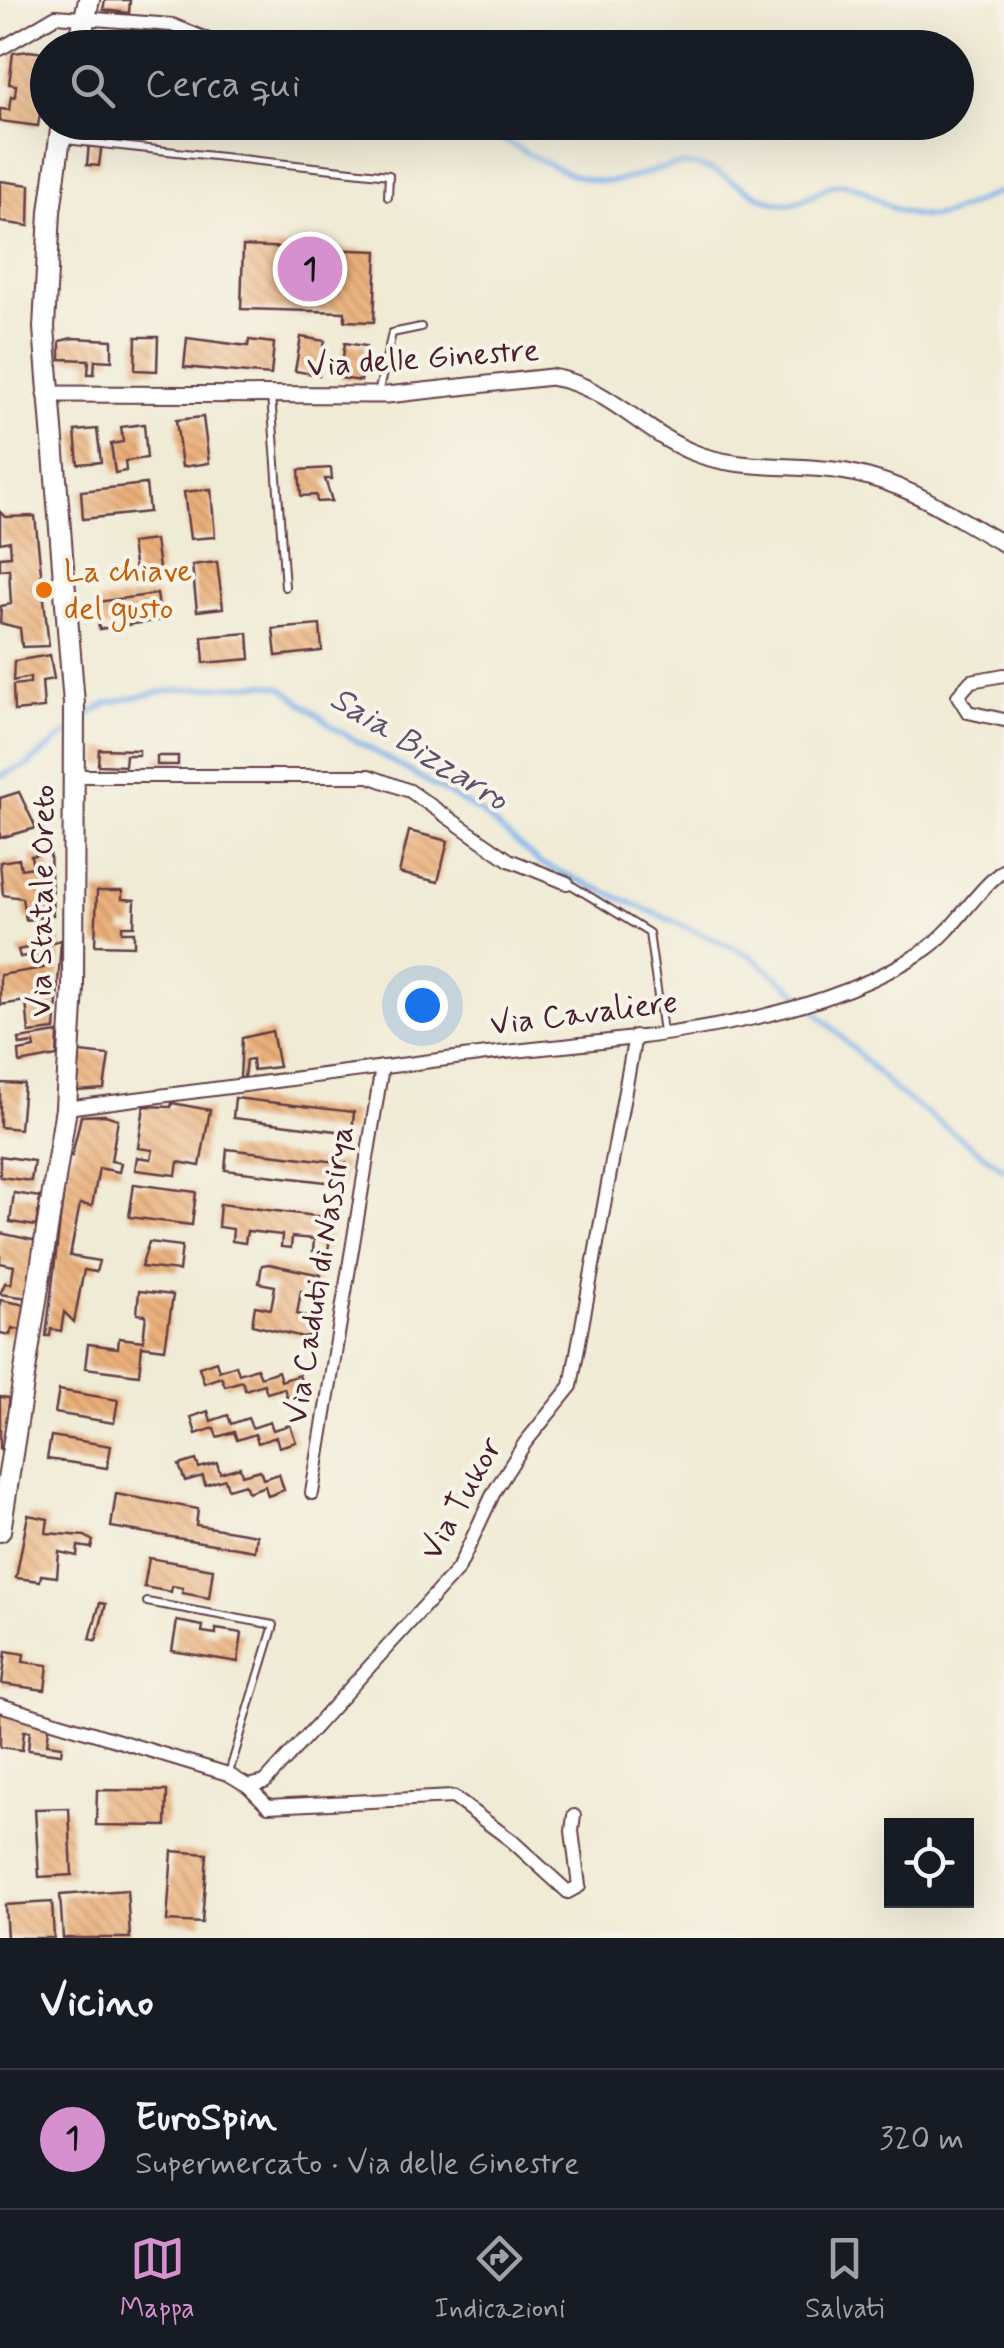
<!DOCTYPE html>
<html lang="it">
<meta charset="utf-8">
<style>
body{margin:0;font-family:Mynerve,sans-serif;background:#20242c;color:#f1f3f6}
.controls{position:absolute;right:30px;bottom:30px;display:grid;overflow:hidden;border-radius:0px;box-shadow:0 10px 40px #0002}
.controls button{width:90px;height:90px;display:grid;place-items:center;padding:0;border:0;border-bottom:2px solid #363941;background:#171b24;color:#f1f3f6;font:50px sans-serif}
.you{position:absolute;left:422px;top:1005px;width:35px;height:35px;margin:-25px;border:8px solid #fff;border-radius:50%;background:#1a73e8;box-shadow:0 0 0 15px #1a73e833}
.badge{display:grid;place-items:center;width:65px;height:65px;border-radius:50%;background:#d690ce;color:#111;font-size:32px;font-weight:700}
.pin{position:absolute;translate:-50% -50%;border:5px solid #fff;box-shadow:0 2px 10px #0006}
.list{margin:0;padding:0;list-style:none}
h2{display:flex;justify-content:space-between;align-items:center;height:130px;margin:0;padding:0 40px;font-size:42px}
h2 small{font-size:32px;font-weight:400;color:#9ea1a6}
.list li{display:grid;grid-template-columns:65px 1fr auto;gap:30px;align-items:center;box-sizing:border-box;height:140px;padding:0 40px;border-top:2px solid #363941}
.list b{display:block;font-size:38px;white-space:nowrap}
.list p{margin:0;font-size:32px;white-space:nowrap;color:#9ea1a6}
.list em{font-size:32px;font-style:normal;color:#9ea1a6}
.icon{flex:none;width:55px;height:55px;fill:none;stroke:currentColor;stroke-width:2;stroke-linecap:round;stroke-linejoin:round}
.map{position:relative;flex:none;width:1004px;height:1938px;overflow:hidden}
.search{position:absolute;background:#171b24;box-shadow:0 10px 40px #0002;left:30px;right:30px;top:30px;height:110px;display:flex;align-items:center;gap:25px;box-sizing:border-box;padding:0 35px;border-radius:55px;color:#9ea1a6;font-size:38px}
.sheet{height:270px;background:#171b24}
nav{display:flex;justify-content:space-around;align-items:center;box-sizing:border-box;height:140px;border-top:2px solid #363941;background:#171b24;font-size:28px;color:#9ea1a6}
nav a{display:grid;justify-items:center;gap:5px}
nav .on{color:#d690ce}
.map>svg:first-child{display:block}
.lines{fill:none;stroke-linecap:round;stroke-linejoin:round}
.stream{stroke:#7db0ea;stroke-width:5}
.building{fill:url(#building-back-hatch)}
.service-casing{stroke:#633e44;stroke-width:10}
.minor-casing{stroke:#633e44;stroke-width:16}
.tertiary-casing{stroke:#633e44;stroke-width:19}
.primary-casing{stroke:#633e44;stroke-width:24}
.service{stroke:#fff;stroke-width:6}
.minor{stroke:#fff;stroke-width:12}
.tertiary{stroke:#fff;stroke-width:15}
.primary{stroke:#fff;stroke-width:20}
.food-dot{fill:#e8710a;stroke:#f7f3e8;stroke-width:4}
.labels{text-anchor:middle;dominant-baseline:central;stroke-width:8;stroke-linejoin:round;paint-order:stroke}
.street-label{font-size:32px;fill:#4a1f2b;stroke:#f7f3e8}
.food-label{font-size:32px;fill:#c56008;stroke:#f7f3e8;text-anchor:start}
.water-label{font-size:35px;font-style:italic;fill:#5c526e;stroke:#f7f3e8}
</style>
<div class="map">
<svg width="1004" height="1938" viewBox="0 0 1004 1938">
<defs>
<pattern id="building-back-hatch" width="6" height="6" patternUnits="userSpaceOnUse" patternTransform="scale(2.5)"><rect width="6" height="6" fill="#ecb07a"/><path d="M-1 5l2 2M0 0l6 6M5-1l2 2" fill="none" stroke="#c18f64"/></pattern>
</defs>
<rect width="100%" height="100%" fill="#f7f3e8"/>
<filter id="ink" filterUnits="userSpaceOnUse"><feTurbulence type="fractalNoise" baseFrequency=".01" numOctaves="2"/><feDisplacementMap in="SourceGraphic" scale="20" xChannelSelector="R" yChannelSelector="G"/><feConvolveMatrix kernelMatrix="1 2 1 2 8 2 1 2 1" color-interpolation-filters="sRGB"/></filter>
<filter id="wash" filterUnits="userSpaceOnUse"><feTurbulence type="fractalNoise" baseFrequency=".0048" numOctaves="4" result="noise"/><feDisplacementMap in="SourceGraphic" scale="40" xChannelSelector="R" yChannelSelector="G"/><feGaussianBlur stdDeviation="2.25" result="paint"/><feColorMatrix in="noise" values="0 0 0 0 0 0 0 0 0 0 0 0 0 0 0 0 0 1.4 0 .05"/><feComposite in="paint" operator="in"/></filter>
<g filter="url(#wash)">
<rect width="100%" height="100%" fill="#f0ebd5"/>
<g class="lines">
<g class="stream">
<path d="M467,122C506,139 553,172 591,180C625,188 654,164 688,165C723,166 746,196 779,203C805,208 820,184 842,184C857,184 871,196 883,203C935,232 956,208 1004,190"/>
<path d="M82,719L108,703L171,690L264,684L282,687L334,728L480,812L540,863L750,955L799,994"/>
<path d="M0,776L28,765L67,733"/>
<path d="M816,1012L898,1093L1004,1169"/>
</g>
</g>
<g id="blocks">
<g class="building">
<path d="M105,0H130L129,13L103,10Z"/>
<path d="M123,29L164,33L161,47L122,37Z"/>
<path d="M29,51L44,53L35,99L42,100L38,126L0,121V109L9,110L11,96L15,97L16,85L9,84L13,53Z"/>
<path d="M80,122L113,123L112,130H117V136L103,134L99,166L87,165L90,132L79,130Z"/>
<path d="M0,181L30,185L29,226L0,222Z"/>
<path d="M243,246L377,251L374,322L345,321V312L241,309Z"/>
<path d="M136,337H158L157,371L135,370Z"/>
<path d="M301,337L325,341L319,375L295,371Z"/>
<path d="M72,338L112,340V361L95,360L94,374H88L89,360L60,359V341Z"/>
<path d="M187,338L248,346L249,340L274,343L271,375L184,367Z"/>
<path d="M345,343L366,346L361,381L340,378Z"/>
<path d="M203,417L209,463L182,467L176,420Z"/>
<path d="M144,424L147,458L125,461L126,471L115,473L111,444L123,442L121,427Z"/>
<path d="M97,429L101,462L78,464L75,431Z"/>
<path d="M331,468L332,479H325L332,501L317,502L316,495L301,496L299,470Z"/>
<path d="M146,484L149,512L83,519L81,491Z"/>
<path d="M211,489L215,537L190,539L184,492Z"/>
<path d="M0,512L5,517L35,516L49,646L22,647L20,628L0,623L1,606L11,604L9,569L0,570V557L11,556L10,541L0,543Z"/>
<path d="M155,540L160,575L136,579L131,543Z"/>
<path d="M217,562L223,608L197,611L192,565Z"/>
<path d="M157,594L161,620L99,629L96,602Z"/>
<path d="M320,625L322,651L276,656L273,629Z"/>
<path d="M248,633L250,659L204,663L202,637Z"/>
<path d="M50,655L54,679L42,681L44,708L14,711L13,685L30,683V677L13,681L14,661Z"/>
<path d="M99,749L139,750V755H126L125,766L98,765Z"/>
<rect x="157" y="756" width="21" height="9"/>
<path d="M19,792L36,828L0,838V798Z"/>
<path d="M409,831L448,841L438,882L399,873Z"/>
<path d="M50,852L53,915L26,920L22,898L3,895L0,862L19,859L21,869L33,867L31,856Z"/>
<path d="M97,891H122V899L135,900L134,926H122V932H134V946L95,945Z"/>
<path d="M61,940L55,1030L29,1033L26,1001L0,1005V975L44,968L41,954L20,957L18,950Z"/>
<path d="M272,1031L279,1067L253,1070L252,1059L246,1060L244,1078H240L242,1038Z"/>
<path d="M58,1033L57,1056L20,1063L19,1051L35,1048L34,1043L20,1045L19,1039Z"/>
<path d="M80,1052L109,1055L104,1089L77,1091Z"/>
<path d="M0,1083L24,1084L20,1129L0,1127Z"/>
<path d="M235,1098L354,1112L352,1133L233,1118Z"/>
<path d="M172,1103L210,1110L200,1166L178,1162L176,1175L135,1170L137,1157L151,1159L153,1150L138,1148L144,1106L171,1107Z"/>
<path d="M105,1115L118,1119L111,1161L121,1163L119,1172L99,1168L92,1206L80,1204L70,1256L99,1261L96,1272L84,1270L74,1322L64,1312L61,1331L51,1329L50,1336H46L68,1155L72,1156L81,1116Z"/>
<path d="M227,1149L346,1163L343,1184L225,1170Z"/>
<path d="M0,1156L34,1161L31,1181L0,1177Z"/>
<path d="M134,1184L196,1192L192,1225L129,1217Z"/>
<path d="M14,1193L40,1197L36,1226L10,1222Z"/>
<path d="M220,1204L332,1218L328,1252L313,1251L314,1239L292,1237L291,1248L281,1247L282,1235L247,1231L245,1243L232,1241L233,1229L218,1227Z"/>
<path d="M0,1233L37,1241L28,1298L0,1294L5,1283L11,1284L14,1266L0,1263Z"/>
<path d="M149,1242L182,1246L179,1271L141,1267Z"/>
<path d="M269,1264L321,1275L318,1294L301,1291L297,1314L314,1318L311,1335L303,1337L252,1325L255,1306L271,1309L275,1286L259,1283L262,1265Z"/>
<path d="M139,1291L173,1295L165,1349L142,1346L139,1375L85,1368L88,1344L118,1348L119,1338L143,1341L146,1315L137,1314Z"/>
<path d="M0,1300L26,1305L21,1330L12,1328L10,1335L0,1333Z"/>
<path d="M216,1361L219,1371L236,1365L239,1374L257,1368L261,1377L278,1371L281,1381L299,1375L304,1391L287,1397L284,1388L267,1393L264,1384L245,1390L242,1381L225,1386L221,1377L204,1383L199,1367Z"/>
<path d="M59,1390L118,1400L114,1423L55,1413Z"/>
<path d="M0,1397L10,1398L2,1451L0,1450Z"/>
<path d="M208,1411L211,1421L228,1415L231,1424L248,1418L252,1428L270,1422L273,1430L290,1425L296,1442L279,1447L276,1437L258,1443L255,1434L237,1440L234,1432L217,1437L214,1428L196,1434L191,1417Z"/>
<path d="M51,1436L111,1446L107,1468L47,1459Z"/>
<path d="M196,1460L199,1468L217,1463L220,1473L240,1467L242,1475L260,1470L263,1479L279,1474L284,1490L268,1496L265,1486L248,1492L245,1484L228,1489L225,1479L205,1485L203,1476L185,1481L179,1465Z"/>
<path d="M116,1494L198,1509L196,1525L257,1535L255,1551L111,1527Z"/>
<path d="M28,1515L48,1519L46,1533L85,1536L93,1541L91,1548L78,1546L77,1556L59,1552L57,1577L41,1575L40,1581L16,1578Z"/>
<path d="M149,1558L213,1569L209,1598L182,1593L183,1588L172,1586L171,1592L144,1587Z"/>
<path d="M100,1603L106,1604L96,1641L90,1639Z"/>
<path d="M177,1621L203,1626L202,1632L216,1634V1629L242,1633L238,1662L172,1651Z"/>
<path d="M6,1651L24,1654L23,1662L48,1665L45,1690L2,1684Z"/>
<path d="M0,1710L50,1722L47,1744L62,1746L61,1754L28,1750L30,1731H24L22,1750L0,1747Z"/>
<path d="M97,1790L167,1791L166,1826L96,1825Z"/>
<path d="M69,1808L72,1875L39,1877L35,1809Z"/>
<path d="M172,1851L207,1854L202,1923L167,1921Z"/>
<path d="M127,1890L130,1938H63L60,1895Z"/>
<path d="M52,1902L54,1938H7L5,1905Z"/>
</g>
</g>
</g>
<g filter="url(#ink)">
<use href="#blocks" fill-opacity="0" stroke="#633e44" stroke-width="2.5"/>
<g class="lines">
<g class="service-casing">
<g id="service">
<path d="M65,140L389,175L388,197"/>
<path d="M378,394L392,333L421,327"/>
<path d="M271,395L285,587"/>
<path d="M568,883L649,933L663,1032"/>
<path d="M147,1602L274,1625L229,1773"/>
</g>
</g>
<g class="minor-casing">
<g id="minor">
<path d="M0,49L56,16L172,25L228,48"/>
<path d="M1004,675L971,681L958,696L968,712L1004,720"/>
<path d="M76,776H369L410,791L509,860L567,883"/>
<path d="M66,1108C203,1090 341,1072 479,1055C621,1038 803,1032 925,950C955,930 974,892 1004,870"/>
<path d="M312,1493L382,1067"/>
<path d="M0,1705L228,1774L248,1786L265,1782L458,1569L494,1492L525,1443L571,1386L635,1036"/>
<path d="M248,1786L268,1806L453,1797L512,1841L568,1892L579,1886L572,1831L574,1816"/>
</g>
</g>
<g class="tertiary-casing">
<path id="tertiary" d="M46,394L387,395L551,377C608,386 641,431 692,452C743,473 800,462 852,473C917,487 948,514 1004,544"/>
</g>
<g class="primary-casing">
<g id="primary">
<path d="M78,48L89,0"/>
<path d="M0,1531L66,1108L73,988L74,704L44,328L50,212L62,122"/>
</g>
</g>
<use href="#service" class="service"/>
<use href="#minor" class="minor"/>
<use href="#tertiary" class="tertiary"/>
<use href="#primary" class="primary"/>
</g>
</g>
<circle class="food-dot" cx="44" cy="590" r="10"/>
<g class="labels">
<g class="street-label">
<text transform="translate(423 359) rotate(-4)">Via delle Ginestre</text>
<text transform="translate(43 901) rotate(-89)">Via Statale Oreto</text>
<text transform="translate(584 1014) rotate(-7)">Via Cavaliere</text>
<text transform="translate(320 1275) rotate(-81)">Via Caduti di Nassirya</text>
<text transform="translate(462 1499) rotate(-61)">Via Tukor</text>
</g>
<g class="food-label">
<text x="64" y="572">La chiave<tspan x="64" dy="37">del gusto</tspan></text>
</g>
<g class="water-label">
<text transform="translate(419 749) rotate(32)">Saia Bizzarro</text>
</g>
</g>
</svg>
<div class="controls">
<button><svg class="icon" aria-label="locate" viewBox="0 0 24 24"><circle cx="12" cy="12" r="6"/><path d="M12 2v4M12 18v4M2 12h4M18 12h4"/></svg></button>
</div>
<div class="you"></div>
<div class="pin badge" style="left:310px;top:269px">1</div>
<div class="search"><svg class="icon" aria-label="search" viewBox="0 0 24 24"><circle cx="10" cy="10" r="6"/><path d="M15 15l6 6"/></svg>Cerca qui</div>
</div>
<section class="sheet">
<h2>Vicino<small></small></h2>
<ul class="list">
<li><span class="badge">1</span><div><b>EuroSpin</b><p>Supermercato · Via delle Ginestre</p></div><em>320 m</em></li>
</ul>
</section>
<nav>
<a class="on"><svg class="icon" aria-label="map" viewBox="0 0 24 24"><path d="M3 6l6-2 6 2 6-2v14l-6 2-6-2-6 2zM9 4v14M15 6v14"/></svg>Mappa</a>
<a><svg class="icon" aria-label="directions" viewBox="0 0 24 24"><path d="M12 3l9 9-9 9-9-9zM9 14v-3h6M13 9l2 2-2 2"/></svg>Indicazioni</a>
<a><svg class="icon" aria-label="saved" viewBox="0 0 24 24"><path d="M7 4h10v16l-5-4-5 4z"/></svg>Salvati</a>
</nav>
